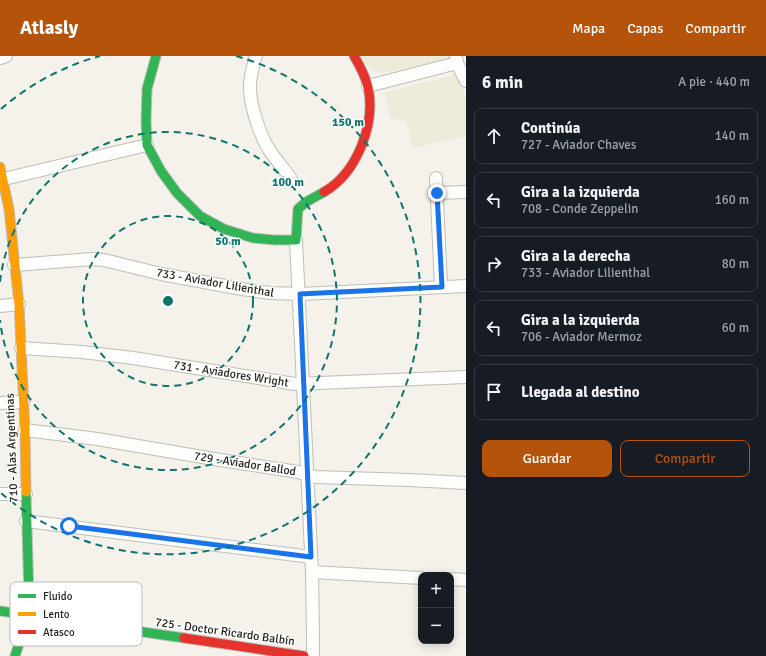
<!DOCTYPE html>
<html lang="es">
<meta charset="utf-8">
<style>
body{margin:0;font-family:Signika,sans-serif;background:#242831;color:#f1f3f6}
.controls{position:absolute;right:12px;bottom:12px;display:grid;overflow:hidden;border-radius:8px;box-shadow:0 2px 10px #0003}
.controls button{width:36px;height:36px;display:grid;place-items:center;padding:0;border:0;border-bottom:1px solid #363941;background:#171b24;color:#f1f3f6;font:20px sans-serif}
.stop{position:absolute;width:12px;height:12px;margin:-9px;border:3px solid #1a73e8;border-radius:50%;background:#fff}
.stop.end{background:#1a73e8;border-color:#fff;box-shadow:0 1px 4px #0008}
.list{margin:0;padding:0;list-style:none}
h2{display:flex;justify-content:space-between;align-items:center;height:52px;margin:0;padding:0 16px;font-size:17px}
h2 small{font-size:13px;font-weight:400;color:#9ea1a6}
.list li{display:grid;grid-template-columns:26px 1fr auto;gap:12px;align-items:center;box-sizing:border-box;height:56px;margin:0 8px 8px;padding:0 8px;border:1px solid #363941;border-radius:8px}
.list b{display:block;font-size:15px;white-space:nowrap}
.list p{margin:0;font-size:13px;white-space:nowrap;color:#9ea1a6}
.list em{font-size:13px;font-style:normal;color:#9ea1a6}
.actions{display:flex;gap:8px;padding:12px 16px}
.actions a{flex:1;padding:9px 0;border:1px solid #b45309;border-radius:8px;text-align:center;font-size:14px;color:#b45309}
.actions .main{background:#b45309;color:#fff}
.icon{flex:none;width:22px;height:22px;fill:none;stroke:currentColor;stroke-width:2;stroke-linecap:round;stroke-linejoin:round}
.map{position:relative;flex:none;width:466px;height:600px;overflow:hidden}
header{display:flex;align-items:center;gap:24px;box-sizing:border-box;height:56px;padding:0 20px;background:#b45309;color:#fff}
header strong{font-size:19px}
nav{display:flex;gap:22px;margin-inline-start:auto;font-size:14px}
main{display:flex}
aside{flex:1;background:#171b24}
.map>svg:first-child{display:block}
.built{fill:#efebda}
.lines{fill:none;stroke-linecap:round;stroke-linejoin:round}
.street-casing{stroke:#bfbeb7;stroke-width:14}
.fast-casing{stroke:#bfbeb7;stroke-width:11}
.slow-casing{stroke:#bfbeb7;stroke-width:11}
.jam-casing{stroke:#bfbeb7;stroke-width:11}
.street{stroke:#fdfdfc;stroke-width:12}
.fast{stroke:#30b455;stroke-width:9}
.slow{stroke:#ff9f0a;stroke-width:9}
.jam{stroke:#e5322d;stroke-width:9}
.route{stroke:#1a73e8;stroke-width:5}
.ring{fill:none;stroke:#0f766e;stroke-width:2;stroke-dasharray:7 5}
.labels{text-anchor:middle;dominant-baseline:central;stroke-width:3;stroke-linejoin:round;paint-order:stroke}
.street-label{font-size:12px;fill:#25241e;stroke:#fff}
.key{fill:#fff;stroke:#bebdbc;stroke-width:1}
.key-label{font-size:11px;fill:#25241e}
.centre{fill:#0f766e;stroke:#fff;stroke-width:2}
.ring-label{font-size:12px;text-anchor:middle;font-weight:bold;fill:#0f766e;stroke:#fff;stroke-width:3;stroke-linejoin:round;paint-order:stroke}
</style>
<header>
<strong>Atlasly</strong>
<nav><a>Mapa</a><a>Capas</a><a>Compartir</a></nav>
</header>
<main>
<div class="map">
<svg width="466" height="600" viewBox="0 0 466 600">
<rect width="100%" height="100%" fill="#f4f2ea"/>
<g class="built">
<path d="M359,0H451L446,4L383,17L375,16L368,12Z"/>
<path d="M454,19H457L460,22L466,42V80L413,92L406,65L400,66L399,63L391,64L385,37Z"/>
</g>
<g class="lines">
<g class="street-casing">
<g id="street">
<path d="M256,0C253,11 249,22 250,34C251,52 260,80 270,95C277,106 286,114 292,125"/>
<path d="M456,0L457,7L466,25"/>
<path d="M0,2L6,0"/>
<path d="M368,30L457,7"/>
<path d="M436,122L441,231"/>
<path d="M0,124L147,89"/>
<path d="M437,137L466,136"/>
<path d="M296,184L312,516L313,579V600"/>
<path d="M14,209L92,203L104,204L161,218L242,233L270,237L300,238L466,230"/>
<path d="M0,250L19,248"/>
<path d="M21,292L82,296L133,302L295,328L466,321"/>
<path d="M0,347L23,346"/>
<path d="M25,374L97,383L220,404L298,416L316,421L409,424L466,427"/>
<path d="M0,438H26"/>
<path d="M26,465L311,501"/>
<path d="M312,516L421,522"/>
<path d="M451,523L466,524"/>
</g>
</g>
<g class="fast-casing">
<g id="fast">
<path d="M156,0L147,33L146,64L147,89L161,115L177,137L200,160L224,173L253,182L274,184H296L298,153L306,146L324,136"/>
<path d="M0,555L184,582"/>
<path d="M15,600L25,570L29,542L26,436"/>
</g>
</g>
<g class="slow-casing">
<path id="slow" d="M0,111L9,153L19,248L25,374L26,436"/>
</g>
<g class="jam-casing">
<g id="jam">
<path d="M324,136C357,117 376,68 368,31C365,20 360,10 354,0"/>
<path d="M184,582L304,600"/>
</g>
</g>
<use href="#street" class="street"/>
<use href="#fast" class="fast"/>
<use href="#slow" class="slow"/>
<use href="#jam" class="jam"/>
</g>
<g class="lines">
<path class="route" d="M69,470L311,501L300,238L442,231L437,137"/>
</g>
<g class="ring">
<circle cx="168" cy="245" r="85"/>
<path d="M0 226A169 169 0 1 1 0 264"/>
<path d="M1 53A254 254 0 0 1 100 0M236 0A254 254 0 1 1 1 437"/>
</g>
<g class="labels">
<g class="street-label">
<text transform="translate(215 227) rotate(10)">733 - Aviador Lilienthal</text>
<text transform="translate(231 318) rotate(9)">731 - Aviadores Wright</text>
<text transform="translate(12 392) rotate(-92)">710 - Alas Argentinas</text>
<text transform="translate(245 408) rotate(9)">729 - Aviador Ballod</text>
<text transform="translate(225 576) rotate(8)">725 - Doctor Ricardo Balbín</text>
</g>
</g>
<rect x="10" y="526" width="132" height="64" rx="6" class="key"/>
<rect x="18" y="538" width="18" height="4" fill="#30b455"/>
<rect x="18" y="556" width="18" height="4" fill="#ff9f0a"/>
<rect x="18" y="574" width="18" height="4" fill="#e5322d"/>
<g class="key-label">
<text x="43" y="544">Fluido</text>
<text x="43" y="562">Lento</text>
<text x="43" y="580">Atasco</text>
</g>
<circle cx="168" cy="245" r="6" class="centre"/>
<g class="ring-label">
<text x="348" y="70">150 m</text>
<text x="288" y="130">100 m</text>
<text x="228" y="189">50 m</text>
</g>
</svg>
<div class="controls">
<button>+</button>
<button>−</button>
</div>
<div class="stop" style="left:69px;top:470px"></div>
<div class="stop end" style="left:437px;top:137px"></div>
</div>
<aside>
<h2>6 min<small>A pie · 440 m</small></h2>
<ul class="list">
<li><svg class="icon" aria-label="ahead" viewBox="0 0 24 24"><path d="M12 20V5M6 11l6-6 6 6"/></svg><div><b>Continúa</b><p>727 - Aviador Chaves</p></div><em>140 m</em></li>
<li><svg class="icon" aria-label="left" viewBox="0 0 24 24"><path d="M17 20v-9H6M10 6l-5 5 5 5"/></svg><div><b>Gira a la izquierda</b><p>708 - Conde Zeppelin</p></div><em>160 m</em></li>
<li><svg class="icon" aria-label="right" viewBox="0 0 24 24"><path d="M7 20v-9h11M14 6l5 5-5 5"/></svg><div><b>Gira a la derecha</b><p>733 - Aviador Lilienthal</p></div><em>80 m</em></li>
<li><svg class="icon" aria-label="left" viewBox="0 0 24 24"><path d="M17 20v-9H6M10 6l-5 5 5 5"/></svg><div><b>Gira a la izquierda</b><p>706 - Aviador Mermoz</p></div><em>60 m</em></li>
<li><svg class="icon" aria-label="arrive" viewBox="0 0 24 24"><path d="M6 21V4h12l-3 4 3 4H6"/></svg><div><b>Llegada al destino</b></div></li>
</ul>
<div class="actions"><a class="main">Guardar</a><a>Compartir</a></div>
</aside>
</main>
